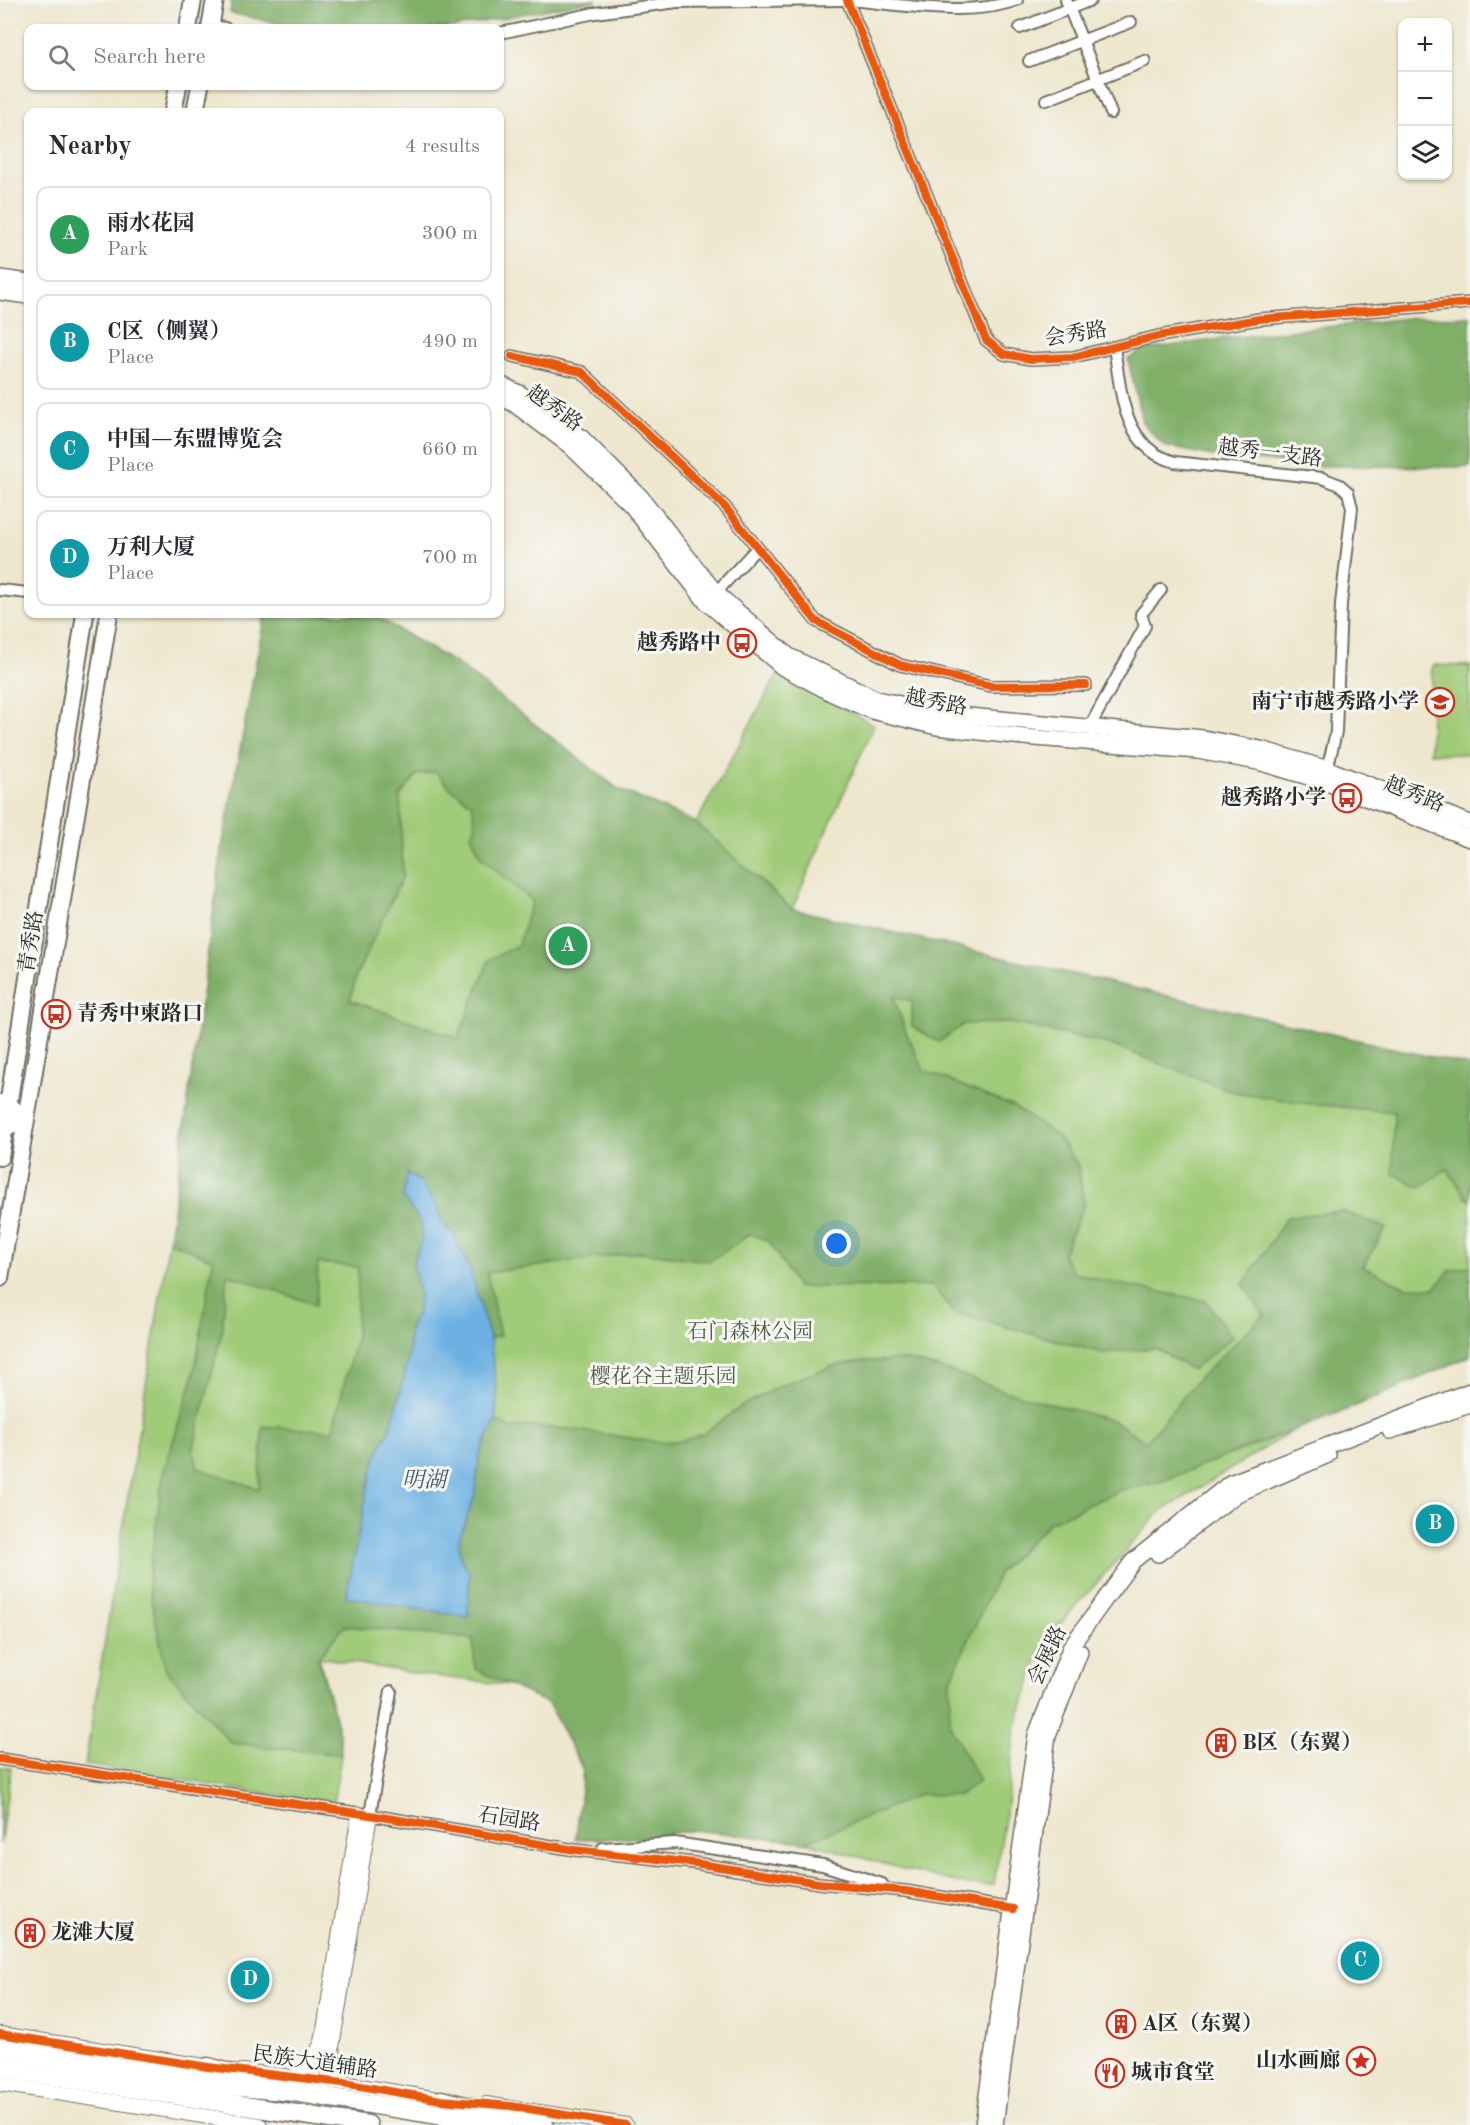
<!DOCTYPE html>
<meta charset="utf-8">
<style>
body{margin:0;font-family:"Old Standard TT","Noto Serif SC",serif;background:#f2f2f3;color:#2b2b33}
.controls{position:absolute;right:18px;top:18px;display:grid;overflow:hidden;border-radius:12px;box-shadow:0 2px 4px #0004}
.controls button{width:54px;height:54px;display:grid;place-items:center;padding:0;border:0;border-bottom:2px solid #e1e1e2;background:#fff;color:#2b2b33;font:30px sans-serif}
.you{position:absolute;left:837px;top:1244px;width:21px;height:21px;margin:-15px;border:4px solid #fff;border-radius:50%;background:#1a73e8;box-shadow:0 0 0 9px #1a73e833}
.badge{display:grid;place-items:center;width:39px;height:39px;border-radius:50%;background:#111827;color:#fff;font-size:20px;font-weight:700}
.pin{position:absolute;translate:-50% -50%;border:3px solid #fff;box-shadow:0 2px 6px #0006}
.list{margin:0;padding:0;list-style:none}
h2{display:flex;justify-content:space-between;align-items:center;height:78px;margin:0;padding:0 24px;font-size:26px}
h2 small{font-size:20px;font-weight:400;color:#7c7c81}
.list li{display:grid;grid-template-columns:39px 1fr auto;gap:18px;align-items:center;box-sizing:border-box;height:96px;margin:0 12px 12px;padding:0 12px;border:2px solid #e1e1e2;border-radius:12px}
.list b{display:block;font-size:22px;white-space:nowrap}
.list p{margin:0;font-size:20px;white-space:nowrap;color:#7c7c81}
.list em{font-size:20px;font-style:normal;color:#7c7c81}
.icon{flex:none;width:33px;height:33px;fill:none;stroke:currentColor;stroke-width:2;stroke-linecap:round;stroke-linejoin:round}
.map{position:relative;flex:none;width:1470px;height:2125px;overflow:hidden}
.search{position:absolute;background:#fff;box-shadow:0 2px 4px #0004;left:24px;top:24px;width:480px;height:66px;display:flex;align-items:center;gap:15px;box-sizing:border-box;padding:0 21px;border-radius:12px;color:#7c7c81;font-size:22px}
.panel{position:absolute;background:#fff;box-shadow:0 2px 4px #0004;left:24px;top:108px;width:480px;height:510px;border-radius:12px}
.map>svg:first-child{display:block}
.green{fill:#a0cb78;stroke:#667b52;stroke-width:1.5}
.forest{fill:#80af68;stroke:#566d4a;stroke-width:1.5;fill-rule:evenodd}
.water{fill:#6cb1e2;stroke:#4c6e86;stroke-width:1.5}
.lines{fill:none;stroke-linecap:round;stroke-linejoin:round}
.minor-casing{stroke:#6f6d64;stroke-width:14}
.tertiary-casing{stroke:#6f6d64;stroke-width:16}
.secondary-casing{stroke:#6f6d64;stroke-width:18}
.primary-casing{stroke:#6f6d64;stroke-width:20}
.trunk-casing{stroke:#6f6d64;stroke-width:21}
.minor{stroke:#fff;stroke-width:10}
.tertiary{stroke:#fff;stroke-width:14}
.secondary{stroke:#fff;stroke-width:15}
.primary{stroke:#fff;stroke-width:16}
.trunk{stroke:#fff;stroke-width:18}
.cycleway-casing{stroke:#f6f6f2;stroke-width:11}
.cycleway{stroke:#e8590c;stroke-width:8}
.labels{text-anchor:middle;dominant-baseline:central;stroke-width:6;stroke-linejoin:round;paint-order:stroke}
.street-label{font-size:21px;fill:#2b2b2b;stroke:#f6f6f2}
.poi-label{font-size:21px;font-weight:bold;fill:#2b2b2b;stroke:#f6f6f2;text-anchor:start}
.park-label{font-size:21px;fill:#4e5b42;stroke:#f6f6f2}
.water-label{font-size:22px;font-style:italic;fill:#425a6b;stroke:#f6f6f2}
</style>
<div class="map">
<svg width="1470" height="2125" viewBox="0 0 1470 2125">
<rect width="100%" height="100%" fill="#f6f6f2"/>
<filter id="ink" filterUnits="userSpaceOnUse"><feTurbulence type="fractalNoise" baseFrequency=".0167" numOctaves="2"/><feDisplacementMap in="SourceGraphic" scale="12" xChannelSelector="R" yChannelSelector="G"/><feConvolveMatrix kernelMatrix="1 2 1 2 8 2 1 2 1" color-interpolation-filters="sRGB"/></filter>
<filter id="wash" filterUnits="userSpaceOnUse"><feTurbulence type="fractalNoise" baseFrequency=".008" numOctaves="4" result="noise"/><feDisplacementMap in="SourceGraphic" scale="24" xChannelSelector="R" yChannelSelector="G"/><feGaussianBlur stdDeviation="1.35" result="paint"/><feColorMatrix in="noise" values="0 0 0 0 0 0 0 0 0 0 0 0 0 0 0 0 0 1.4 0 .05"/><feComposite in="paint" operator="in"/></filter>
<g filter="url(#wash)">
<rect width="100%" height="100%" fill="#eee7ce"/>
<g class="green">
<path d="M265,614H372L457,664L618,789L696,823L779,672L874,725L792,909L1470,1066V1356L1358,1405L1294,1430L1159,1513L1043,1643L1015,1728L1006,1812L994,1885H968L906,1870L806,1842L694,1830L639,1838L576,1839L583,1770L548,1703L509,1685L418,1674L319,1657L340,1737L341,1755L333,1804L85,1765L169,1241L222,848Z"/>
<path d="M1432,665L1470,666V755L1430,753Z"/>
<path d="M0,1767L11,1768L0,1844Z"/>
</g>
<g class="forest">
<path d="M232,0H597L456,27L431,28H299L230,13Z"/>
<path d="M1470,316V467L1317,466L1213,456L1164,446L1142,422L1128,359L1143,350L1226,338L1407,318Z"/>
<path d="M265,614H372L457,664L618,789L696,823L792,909L1470,1066V1199L1466,1197L1447,1169L1420,1187L1393,1174L1394,1112L1311,1104L1234,1092L1109,1044L1011,1023L964,1024L939,1042L912,1026V1001L893,996L905,1030L924,1070L1014,1107L1058,1137L1078,1165L1084,1204L1063,1254L1073,1272L1109,1282L1206,1301L1232,1337L1192,1370L1156,1348L1103,1353L955,1313L932,1286L797,1287L769,1241L750,1234L710,1261L640,1252L487,1273L500,1336L490,1338L470,1270L453,1233L444,1226L436,1205L403,1198L421,1221L422,1238L413,1263L419,1293L418,1312L409,1329V1353L404,1378L391,1426L377,1455L369,1487L364,1514L468,1616L469,1572L460,1557L459,1539L475,1495L479,1455L496,1420L511,1428L527,1426L570,1429L657,1442L682,1441L703,1434L745,1404L786,1383L833,1366L862,1361L907,1360L956,1373L1005,1391L1114,1421L1146,1442L1199,1378L1264,1315L1243,1285L1287,1217L1341,1211L1386,1228L1363,1267L1406,1287L1435,1288L1450,1270L1470,1266V1356L1358,1405L1294,1430L1162,1481L1121,1490L1050,1522L999,1572L950,1682V1725L979,1781L959,1796L921,1794L806,1842L694,1830L639,1838L576,1839L583,1769L548,1703L475,1669L473,1639L345,1626L318,1657L340,1737L341,1755L231,1743L166,1670L148,1584L163,1474L194,1374L213,1260L169,1241L222,848ZM436,772L449,787L472,804L476,827L471,834L480,856L532,901L518,945L489,960L458,1038L350,1000L357,974L403,876L400,796L417,775ZM318,1263L358,1267L356,1338L332,1431L263,1426L259,1489L198,1468L193,1451L222,1332L227,1274L316,1305Z"/>
</g>
<path class="water" d="M407,1173L421,1182L436,1205L444,1226L453,1233L470,1270L490,1338L497,1393L496,1420L479,1455L475,1495L459,1539L460,1557L469,1572L468,1617L346,1597L368,1487L377,1455L391,1426L404,1378L409,1353V1329L418,1312L419,1293L413,1263L422,1238L421,1222L403,1198Z"/>
</g>
<g filter="url(#ink)">
<g class="lines">
<g class="minor-casing">
<g id="minor">
<path d="M847,0L986,340L1004,354L1031,359L1073,357L1159,336L1259,319L1470,303"/>
<path d="M848,0C900,4 967,18 1017,0"/>
<path d="M1066,0L1111,113"/>
<path d="M211,26L225,28"/>
<path d="M1020,28L1091,0"/>
<path d="M500,33L595,13L677,2L843,0"/>
<path d="M1029,61L1131,22"/>
<path d="M1046,100L1145,61"/>
<path d="M1114,347C1120,384 1121,428 1153,452C1159,457 1167,459 1175,462L1322,478L1340,485L1348,492L1352,508L1341,604L1336,732L1326,775"/>
<path d="M512,356L582,372L725,507L816,621L900,665L991,686L1086,685"/>
<path d="M0,590L28,593"/>
<path d="M711,598L757,548"/>
<path d="M1089,728L1145,626L1141,614L1161,590"/>
<path d="M0,1759L370,1815L575,1850L694,1863L819,1883L905,1891L1013,1909"/>
<path d="M370,1815L391,1691"/>
<path d="M603,1848L675,1843L823,1865L882,1884"/>
</g>
</g>
<g class="tertiary-casing">
<g id="tertiary">
<path d="M0,1102L9,1103L26,1120L4,1129H0"/>
<path d="M0,2034L217,2068"/>
<path d="M242,2071L343,2083L449,2101"/>
<path d="M295,2078L313,2060L322,2042L359,1814"/>
<path d="M343,2083L334,2065L332,2047L370,1815"/>
<path d="M0,2084L260,2125"/>
<path d="M486,2104L626,2125"/>
</g>
</g>
<g class="secondary-casing">
<g id="secondary">
<path d="M0,278L28,282"/>
<path d="M0,292L28,296"/>
<path d="M500,384L521,394L580,436L640,496L716,593L789,656L877,699L947,714L1203,738L1261,749L1328,769L1470,823"/>
<path d="M500,397L514,404L570,446L631,505L706,602L782,667L833,694L872,711L937,727L1023,737L1198,751L1258,762L1325,782L1470,839"/>
<path d="M1390,1431L1470,1405"/>
<path d="M1158,1554L1237,1494L1328,1455"/>
<path d="M983,2125L1036,1735L1071,1646L1133,1561L1230,1483L1470,1391"/>
<path d="M995,2125L1048,1735L1080,1652"/>
</g>
</g>
<g class="primary-casing">
<g id="primary">
<path d="M188,28L193,0"/>
<path d="M210,28L215,0"/>
<path d="M173,112L178,86"/>
<path d="M195,112L200,86"/>
<path d="M0,1157L85,614"/>
<path d="M0,1278L109,614"/>
</g>
</g>
<g class="trunk-casing">
<g id="trunk">
<path d="M0,2050L229,2086L294,2092L501,2125"/>
<path d="M208,2067L255,2080"/>
<path d="M0,2068L368,2125"/>
<path d="M441,2100L544,2125"/>
</g>
</g>
<use href="#minor" class="minor"/>
<use href="#tertiary" class="tertiary"/>
<use href="#secondary" class="secondary"/>
<use href="#primary" class="primary"/>
<use href="#trunk" class="trunk"/>
<g class="cycleway-casing">
<g id="cycleway">
<path d="M847,0L986,340L1004,354L1031,359L1073,357L1159,336L1259,319L1470,303"/>
<path d="M512,356L582,372L725,507L816,621L900,665L991,686L1086,685"/>
<path d="M0,1759L370,1815L575,1850L694,1863L819,1883L905,1891L1013,1909"/>
<path d="M0,2034L208,2067L343,2083L441,2100L511,2106L626,2125"/>
</g>
</g>
<use href="#cycleway" class="cycleway"/>
</g>
</g>
<defs>
<g id="bus-ring" transform="scale(1.5)"><circle r="9.5" fill="#f6f6f2" stroke="#c8321e" stroke-width="1.5"/><path d="M-5-6H5V4H4V6H2V4H-2V6H-4V4H-5ZM-3.5-4V0h7V-4ZM-3.5 1.2v1.5H-2V1.2ZM2 1.2v1.5H3.5V1.2Z" fill="#c8321e"/></g>
<g id="school-ring" transform="scale(1.5)"><circle r="9.5" fill="#f6f6f2" stroke="#c8321e" stroke-width="1.5"/><path d="M0-5L7-2L0 1L-7-2ZM-4 1L0 2.5L4 1V4Q0 6-4 4Z" fill="#c8321e"/></g>
<g id="building-ring" transform="scale(1.5)"><circle r="9.5" fill="#f6f6f2" stroke="#c8321e" stroke-width="1.5"/><path d="M-4-6H4V6H1V3H-1V6H-4ZM-2.5-4.3h1.7v1.8h-1.7ZM.8-4.3h1.7v1.8H.8ZM-2.5-1h1.7V.8h-1.7ZM.8-1h1.7V.8H.8Z" fill="#c8321e"/></g>
<g id="sight-ring" transform="scale(1.5)"><circle r="9.5" fill="#f6f6f2" stroke="#c8321e" stroke-width="1.5"/><path d="M0-6L1.8-2.2L6-1.7L2.9 1.2L3.7 5.4L0 3.3L-3.7 5.4L-2.9 1.2L-6-1.7L-1.8-2.2Z" fill="#c8321e"/></g>
<g id="restaurant-ring" transform="scale(1.5)"><circle r="9.5" fill="#f6f6f2" stroke="#c8321e" stroke-width="1.5"/><path d="M-5-6h1v4h1v-4h1v4h1v-4h1v5L-1.5 .5V6h-2V.5L-5-1ZM5-6V6H3V1.5H1.5Q1.5-4 5-6Z" fill="#c8321e"/></g>
</defs>
<g fill-rule="evenodd">
<use href="#bus-ring" x="742" y="643"/>
<use href="#school-ring" x="1440" y="702"/>
<use href="#bus-ring" x="1347" y="798"/>
<use href="#bus-ring" x="56" y="1014"/>
<use href="#building-ring" x="1221" y="1743"/>
<use href="#building-ring" x="30" y="1933"/>
<use href="#building-ring" x="1121" y="2024"/>
<use href="#sight-ring" x="1361" y="2061"/>
<use href="#restaurant-ring" x="1110" y="2073"/>
</g>
<g class="labels">
<g class="street-label">
<text transform="translate(1076 335) rotate(-9)">会秀路</text>
<text transform="translate(554 409) rotate(36)">越秀路</text>
<text transform="translate(1270 454) rotate(7)">越秀一支路</text>
<text transform="translate(936 703) rotate(11)">越秀路</text>
<text transform="translate(1414 795) rotate(22)">越秀路</text>
<text transform="translate(32 942) rotate(-81)">青秀路</text>
<text transform="translate(1048 1656) rotate(-65)">会展路</text>
<text transform="translate(509 1820) rotate(9)">石园路</text>
<text transform="translate(315 2063) rotate(8)">民族大道辅路</text>
</g>
<g class="poi-label">
<text x="721" y="643" text-anchor="end">越秀路中</text>
<text x="1419" y="702" text-anchor="end">南宁市越秀路小学</text>
<text x="1326" y="798" text-anchor="end">越秀路小学</text>
<text x="77" y="1014">青秀中柬路口</text>
<text x="1242" y="1743">B区（东翼）</text>
<text x="51" y="1933">龙滩大厦</text>
<text x="1142" y="2024">A区（东翼）</text>
<text x="1340" y="2061" text-anchor="end">山水画廊</text>
<text x="1131" y="2073">城市食堂</text>
</g>
<g class="park-label">
<text x="750" y="1332">石门森林公园</text>
<text x="663" y="1377">樱花谷主题乐园</text>
</g>
<g class="water-label">
<text x="424" y="1481">明湖</text>
</g>
</g>
</svg>
<div class="controls">
<button>+</button>
<button>−</button>
<button><svg class="icon" aria-label="layers" viewBox="0 0 24 24"><path d="M12 4l9 5-9 5-9-5zM3 14l9 5 9-5"/></svg></button>
</div>
<div class="you"></div>
<div class="pin badge" style="left:568px;top:946px;background:#2e9e5b">A</div>
<div class="pin badge" style="left:1435px;top:1524px;background:#0f9aa8">B</div>
<div class="pin badge" style="left:1360px;top:1961px;background:#0f9aa8">C</div>
<div class="pin badge" style="left:250px;top:1980px;background:#0f9aa8">D</div>
<div class="search"><svg class="icon" aria-label="search" viewBox="0 0 24 24"><circle cx="10" cy="10" r="6"/><path d="M15 15l6 6"/></svg>Search here</div>
<section class="panel">
<h2>Nearby<small>4 results</small></h2>
<ul class="list">
<li><span class="badge" style="background:#2e9e5b">A</span><div><b>雨水花园</b><p>Park</p></div><em>300 m</em></li>
<li><span class="badge" style="background:#0f9aa8">B</span><div><b>C区（侧翼）</b><p>Place</p></div><em>490 m</em></li>
<li><span class="badge" style="background:#0f9aa8">C</span><div><b>中国—东盟博览会</b><p>Place</p></div><em>660 m</em></li>
<li><span class="badge" style="background:#0f9aa8">D</span><div><b>万利大厦</b><p>Place</p></div><em>700 m</em></li>
</ul>
</section>
</div>
